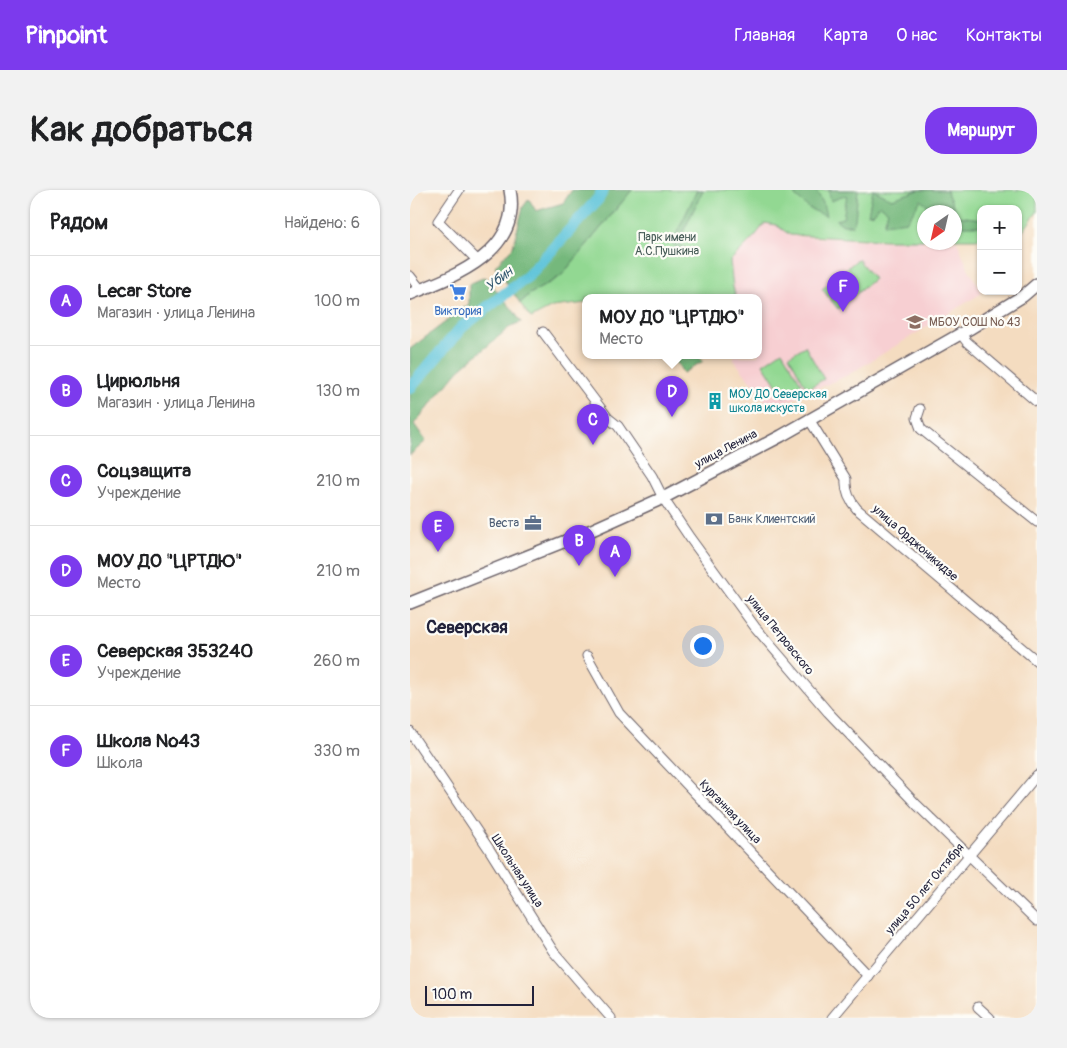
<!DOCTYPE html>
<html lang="ru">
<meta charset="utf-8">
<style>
body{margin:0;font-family:Pangolin,sans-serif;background:#f2f2f2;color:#202124}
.controls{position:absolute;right:15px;top:15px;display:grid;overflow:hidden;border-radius:10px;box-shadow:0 1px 4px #0004}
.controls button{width:45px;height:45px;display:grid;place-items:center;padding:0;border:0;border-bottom:1px solid #e0e0e0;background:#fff;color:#202124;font:25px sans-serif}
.compass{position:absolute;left:507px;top:15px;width:45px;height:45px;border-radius:50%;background:#fff;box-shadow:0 1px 4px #0004;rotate:214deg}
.scale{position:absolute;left:15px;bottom:12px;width:109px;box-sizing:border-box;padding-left:5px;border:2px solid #22223b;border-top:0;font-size:14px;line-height:18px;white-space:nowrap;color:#22223b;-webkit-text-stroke:4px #fdfcf7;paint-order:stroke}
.you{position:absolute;left:292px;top:455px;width:18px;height:18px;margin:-12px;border:4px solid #fff;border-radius:50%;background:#1a73e8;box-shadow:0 0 0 8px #1a73e833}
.badge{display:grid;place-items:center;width:32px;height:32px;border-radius:50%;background:#7c3aed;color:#fff;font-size:16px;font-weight:700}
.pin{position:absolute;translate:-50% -41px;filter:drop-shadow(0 1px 2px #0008)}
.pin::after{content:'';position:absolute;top:26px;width:18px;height:15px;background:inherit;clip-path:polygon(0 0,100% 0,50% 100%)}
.popup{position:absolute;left:172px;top:104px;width:180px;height:65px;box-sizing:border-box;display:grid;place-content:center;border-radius:10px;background:#fff;filter:drop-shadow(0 1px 4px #0005);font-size:16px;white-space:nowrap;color:#757577}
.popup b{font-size:19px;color:#202124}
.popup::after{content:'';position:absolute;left:50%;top:100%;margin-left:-10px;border:10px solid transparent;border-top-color:#fff}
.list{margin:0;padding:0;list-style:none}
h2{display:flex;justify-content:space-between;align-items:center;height:65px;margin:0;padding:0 20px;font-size:21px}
h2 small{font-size:16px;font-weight:400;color:#757577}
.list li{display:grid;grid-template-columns:32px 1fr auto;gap:15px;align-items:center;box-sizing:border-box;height:90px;padding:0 20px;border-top:1px solid #e0e0e0}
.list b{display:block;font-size:19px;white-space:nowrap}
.list p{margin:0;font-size:16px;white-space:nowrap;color:#757577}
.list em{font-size:16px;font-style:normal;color:#757577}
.map{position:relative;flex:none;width:627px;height:828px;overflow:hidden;border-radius:20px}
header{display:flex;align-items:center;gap:30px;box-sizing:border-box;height:70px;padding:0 25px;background:#7c3aed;color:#fff}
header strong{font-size:24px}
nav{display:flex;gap:28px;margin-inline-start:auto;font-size:18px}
.intro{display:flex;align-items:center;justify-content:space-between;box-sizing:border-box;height:120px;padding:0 30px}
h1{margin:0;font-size:35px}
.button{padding:12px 22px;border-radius:20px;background:#7c3aed;color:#fff;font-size:18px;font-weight:700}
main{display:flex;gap:30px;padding:0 30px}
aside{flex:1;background:#fff;border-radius:20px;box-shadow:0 1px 4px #0004}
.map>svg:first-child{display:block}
.built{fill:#f7cfd2}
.green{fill:#92d892;stroke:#5a7d66}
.forest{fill:#75b87c;stroke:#4c6d5c}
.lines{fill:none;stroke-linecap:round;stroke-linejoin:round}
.river{stroke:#5cc3d9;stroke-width:12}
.minor-casing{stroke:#6c636a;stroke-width:11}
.tertiary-casing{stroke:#6c636a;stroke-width:14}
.minor{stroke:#fff;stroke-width:9}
.tertiary{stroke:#fff;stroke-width:11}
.labels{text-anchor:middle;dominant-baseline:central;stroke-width:4.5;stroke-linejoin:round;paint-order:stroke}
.park-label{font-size:12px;fill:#445955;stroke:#fdfcf7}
.shop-label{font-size:12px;fill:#366cbe;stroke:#fdfcf7}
.education-label{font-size:12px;fill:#785e54;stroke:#fdfcf7;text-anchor:start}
.culture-label{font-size:12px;fill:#0d838f;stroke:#fdfcf7;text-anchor:start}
.street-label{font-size:12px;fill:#22223b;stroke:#fdfcf7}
.service-label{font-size:12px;fill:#4e5e75;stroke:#fdfcf7;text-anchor:start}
.water-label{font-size:14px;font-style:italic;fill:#365a72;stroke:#fdfcf7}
.district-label{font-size:18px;font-weight:bold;fill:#22223b;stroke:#fdfcf7}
</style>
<header>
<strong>Pinpoint</strong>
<nav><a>Главная</a><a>Карта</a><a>О нас</a><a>Контакты</a></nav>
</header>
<div class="intro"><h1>Как добраться</h1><a class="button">Маршрут</a></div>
<main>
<aside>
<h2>Рядом<small>Найдено: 6</small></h2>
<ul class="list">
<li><span class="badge">A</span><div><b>Lecar Store</b><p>Магазин · улица Ленина</p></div><em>100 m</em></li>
<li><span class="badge">B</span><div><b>Цирюльня</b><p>Магазин · улица Ленина</p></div><em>130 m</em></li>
<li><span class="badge">C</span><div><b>Соцзащита</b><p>Учреждение</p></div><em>210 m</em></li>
<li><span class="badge">D</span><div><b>МОУ ДО &quot;ЦРТДЮ&quot;</b><p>Место</p></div><em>210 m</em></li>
<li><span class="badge">E</span><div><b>Северская 353240</b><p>Учреждение</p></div><em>260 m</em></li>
<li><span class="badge">F</span><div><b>Школа №43</b><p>Школа</p></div><em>330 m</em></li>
</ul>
</aside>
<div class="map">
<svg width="627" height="828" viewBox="0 0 627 828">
<rect width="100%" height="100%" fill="#fdfcf7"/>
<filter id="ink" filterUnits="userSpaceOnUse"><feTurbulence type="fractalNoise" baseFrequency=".02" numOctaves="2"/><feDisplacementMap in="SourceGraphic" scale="10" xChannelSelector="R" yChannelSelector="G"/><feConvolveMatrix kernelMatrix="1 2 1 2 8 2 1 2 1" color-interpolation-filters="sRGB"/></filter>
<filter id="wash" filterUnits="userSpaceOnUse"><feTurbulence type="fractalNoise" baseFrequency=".0096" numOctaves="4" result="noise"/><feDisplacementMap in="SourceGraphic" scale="20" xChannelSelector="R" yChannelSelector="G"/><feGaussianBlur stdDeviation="1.12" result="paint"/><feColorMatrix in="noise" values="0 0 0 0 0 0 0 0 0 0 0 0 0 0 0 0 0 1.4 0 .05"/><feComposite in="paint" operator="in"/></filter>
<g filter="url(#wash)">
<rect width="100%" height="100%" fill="#f4dcc0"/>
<path class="built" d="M355,33H365L380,46L475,51L514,50V52H544L545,49H546L558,78L572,103L438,185L361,219L324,170V166H348V108H326L323,97L320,71L345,46Z"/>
<g class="green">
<path d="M222,0H627V22L608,48V19H571V49H545L544,22H514V50H476L380,45L366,35L355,33L345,46L320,71L323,97L326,108H176V113L142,117L121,128L110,113L120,104L151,86Z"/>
<path d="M448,69L464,89L428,119L412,99Z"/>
<path d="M395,156L414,189L397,199L379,166Z"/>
<path d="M372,161L393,196L374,207L353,174Z"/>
</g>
<g class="forest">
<path d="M162,0H222L151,86L120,104L110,113L85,76L103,57L113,17L119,9L126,21L153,13Z"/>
<path d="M287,0H293L269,51L272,56L279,61L275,64L262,53Z"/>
<path d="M385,0H406L413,13L416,26L400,19L385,6Z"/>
<path d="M418,0H448L445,30L443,35H433L426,30L433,28L437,5L421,11Z"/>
<path d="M463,0L482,9L509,0H537L538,5L548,26L571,29V36H545L544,22H522V20L511,10L497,31L474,34L478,21L470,15L464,23L458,24Z"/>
<path d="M75,87L103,120L111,132L101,136L49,180L4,234L16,251L0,265V159L59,114V94Z"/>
<path d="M263,166H287L293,171L273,183Z"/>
</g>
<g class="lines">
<path class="river" d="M0,198L52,137L118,86L188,9L193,0"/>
</g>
</g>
<g filter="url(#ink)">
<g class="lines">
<g class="minor-casing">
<g id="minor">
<path d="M49,0L28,31L67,70"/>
<path d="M0,86L11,100"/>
<path d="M133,142L198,228L208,236L242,286L253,308L280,348L345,437L418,522L507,615L627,731"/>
<path d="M551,144L557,152L627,212"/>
<path d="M510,219L507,228L511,239L627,332"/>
<path d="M399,229L436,289C435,301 439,310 447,319L627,471"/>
<path d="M177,466L209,523L458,786"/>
<path d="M0,542L79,659L143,761L201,828"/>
<path d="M568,817L580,828"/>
<path d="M422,828L627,585"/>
</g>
</g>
<g class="tertiary-casing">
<g id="tertiary">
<path d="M0,104C46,86 112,61 100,0"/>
<path d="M0,413L173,344L253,308L371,246L559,139L613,106L627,94"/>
</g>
</g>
<use href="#minor" class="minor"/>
<use href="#tertiary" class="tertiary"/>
</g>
</g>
<defs>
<g id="supermarket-bare" transform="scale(1.35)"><path d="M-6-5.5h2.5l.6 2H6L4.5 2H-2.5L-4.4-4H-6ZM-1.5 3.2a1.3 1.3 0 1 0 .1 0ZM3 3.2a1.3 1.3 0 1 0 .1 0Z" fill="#3f7fe0" stroke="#fdfcf7" stroke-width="2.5" paint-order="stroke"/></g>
<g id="school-bare" transform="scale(1.35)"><path d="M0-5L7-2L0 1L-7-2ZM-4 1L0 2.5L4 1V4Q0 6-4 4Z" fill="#8d6e63" stroke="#fdfcf7" stroke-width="2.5" paint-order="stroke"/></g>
<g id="building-bare" transform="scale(1.35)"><path d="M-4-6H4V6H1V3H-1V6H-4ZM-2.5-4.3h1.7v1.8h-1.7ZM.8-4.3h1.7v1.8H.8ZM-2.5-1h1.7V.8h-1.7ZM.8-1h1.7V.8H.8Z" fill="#0f9aa8" stroke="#fdfcf7" stroke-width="2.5" paint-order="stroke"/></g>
<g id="bank-bare" transform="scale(1.35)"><path d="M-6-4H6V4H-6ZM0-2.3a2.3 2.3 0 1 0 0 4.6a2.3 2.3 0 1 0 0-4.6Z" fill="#5c6f8a" stroke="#fdfcf7" stroke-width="2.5" paint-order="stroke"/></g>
<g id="office-bare" transform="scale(1.35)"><path d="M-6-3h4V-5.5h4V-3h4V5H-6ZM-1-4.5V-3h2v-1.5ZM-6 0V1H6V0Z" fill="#5c6f8a" stroke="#fdfcf7" stroke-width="2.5" paint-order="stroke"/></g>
</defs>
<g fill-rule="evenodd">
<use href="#supermarket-bare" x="48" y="102"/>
<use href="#school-bare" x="505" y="132"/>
<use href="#building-bare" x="305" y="211"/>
<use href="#bank-bare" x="304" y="329"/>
<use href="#office-bare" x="123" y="333"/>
</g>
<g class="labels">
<g class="park-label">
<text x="257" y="47">Парк имени<tspan x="257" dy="14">А.С.Пушкина</tspan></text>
</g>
<g class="shop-label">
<text x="48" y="121">Виктория</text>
</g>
<g class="education-label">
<text x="519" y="132">МБОУ СОШ № 43</text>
</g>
<g class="culture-label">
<text x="319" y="204">МОУ ДО Северская<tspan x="319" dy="14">школа искуств</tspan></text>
</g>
<g class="street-label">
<text transform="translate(316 259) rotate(-28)">улица Ленина</text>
<text transform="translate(505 353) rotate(41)">улица Орджоникидзе</text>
<text transform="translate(370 445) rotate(51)">улица Петровского</text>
<text transform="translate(320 622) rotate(46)">Курганная улица</text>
<text transform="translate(107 681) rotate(57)">Школьная улица</text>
<text transform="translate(515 699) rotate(-50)">улица 50 лет Октября</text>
</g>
<g class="service-label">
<text x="318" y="329">Банк Клиентский</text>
<text x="109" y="333" text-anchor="end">Веста</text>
</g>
<g class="water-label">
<text transform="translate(89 89) rotate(-38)">Убин</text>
</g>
<g class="district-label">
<text x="57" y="437">Северская</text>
</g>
</g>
</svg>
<div class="controls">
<button>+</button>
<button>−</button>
</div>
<svg class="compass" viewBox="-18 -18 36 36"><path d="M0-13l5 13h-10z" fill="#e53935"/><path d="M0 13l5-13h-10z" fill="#757577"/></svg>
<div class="scale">100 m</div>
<div class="you"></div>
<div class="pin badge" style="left:205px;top:387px">A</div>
<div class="pin badge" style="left:169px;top:376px">B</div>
<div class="pin badge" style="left:183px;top:255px">C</div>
<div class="pin badge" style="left:262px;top:227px">D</div>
<div class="popup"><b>МОУ ДО &quot;ЦРТДЮ&quot;</b>Место</div>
<div class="pin badge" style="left:28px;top:362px">E</div>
<div class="pin badge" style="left:433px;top:122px">F</div>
</div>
</main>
